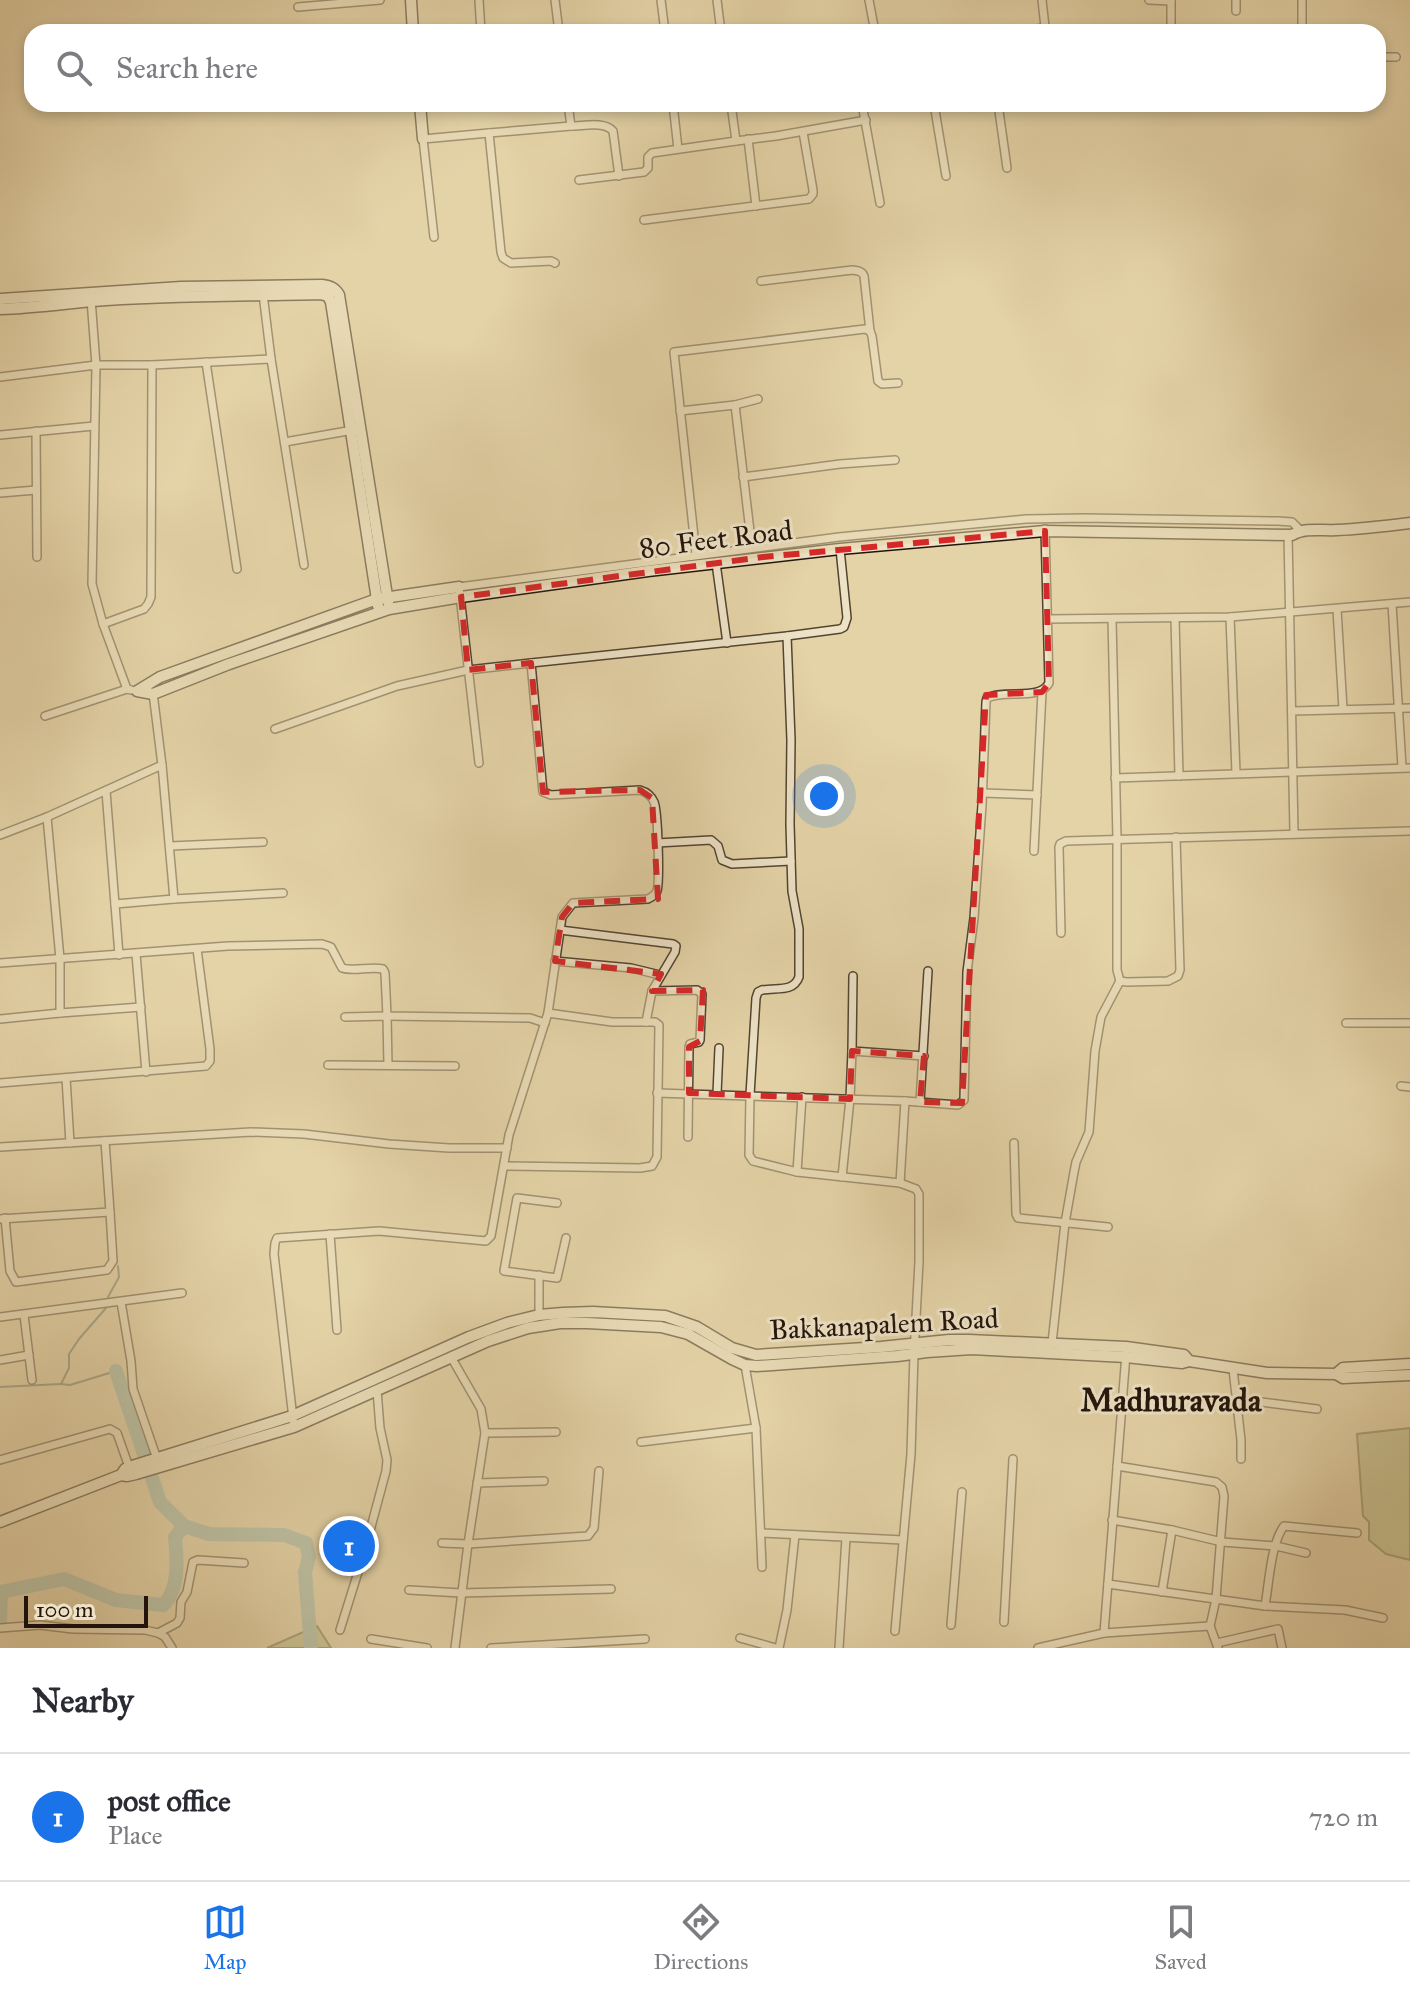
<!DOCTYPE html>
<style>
body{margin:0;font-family:"IM FELL Great Primer",serif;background:#f7f7f7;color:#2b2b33}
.scale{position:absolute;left:24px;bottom:20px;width:124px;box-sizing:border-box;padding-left:8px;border:4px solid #23150b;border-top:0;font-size:22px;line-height:28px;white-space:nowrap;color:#23150b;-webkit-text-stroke:6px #ede2c6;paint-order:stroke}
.you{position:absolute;left:824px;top:796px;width:28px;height:28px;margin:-20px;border:6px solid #fff;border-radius:50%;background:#1a73e8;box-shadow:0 0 0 12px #1a73e833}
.badge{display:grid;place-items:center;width:52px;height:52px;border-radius:50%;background:#1a73e8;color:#fff;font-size:26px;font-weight:700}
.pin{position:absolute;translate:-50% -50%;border:4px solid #fff;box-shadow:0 2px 8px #0006}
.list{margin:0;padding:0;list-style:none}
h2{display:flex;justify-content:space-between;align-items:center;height:104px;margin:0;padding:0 32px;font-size:34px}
h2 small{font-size:26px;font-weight:400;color:#7c7c81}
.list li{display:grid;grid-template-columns:52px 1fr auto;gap:24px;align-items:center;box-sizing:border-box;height:128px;padding:0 32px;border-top:2px solid #e1e1e2}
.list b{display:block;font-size:30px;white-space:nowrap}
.list p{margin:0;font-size:26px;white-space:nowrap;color:#7c7c81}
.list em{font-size:26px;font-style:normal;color:#7c7c81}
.icon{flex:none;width:44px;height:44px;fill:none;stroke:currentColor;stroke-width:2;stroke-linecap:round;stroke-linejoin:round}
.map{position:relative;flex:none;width:1410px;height:1648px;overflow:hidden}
.search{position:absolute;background:#fff;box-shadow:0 4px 12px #0003;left:24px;right:24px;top:24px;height:88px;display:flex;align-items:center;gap:20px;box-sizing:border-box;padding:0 28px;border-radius:24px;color:#7c7c81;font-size:30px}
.sheet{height:232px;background:#fff}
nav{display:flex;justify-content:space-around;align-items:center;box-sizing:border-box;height:112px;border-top:2px solid #e1e1e2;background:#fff;font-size:22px;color:#7c7c81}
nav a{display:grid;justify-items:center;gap:4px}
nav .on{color:#1a73e8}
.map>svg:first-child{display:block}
.green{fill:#b7bb85;stroke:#6d6848;stroke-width:2}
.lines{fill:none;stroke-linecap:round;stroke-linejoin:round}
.stream{stroke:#67766a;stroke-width:2}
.river{stroke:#95b7aa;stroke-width:14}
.street-casing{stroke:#534432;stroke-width:10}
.secondary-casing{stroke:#23150b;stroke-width:13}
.street{stroke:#ede2c6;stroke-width:7}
.secondary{stroke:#ede2c6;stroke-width:10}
.marked{fill:none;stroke:#d62828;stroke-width:6;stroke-dasharray:16 10;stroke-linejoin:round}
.labels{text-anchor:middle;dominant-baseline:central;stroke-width:6;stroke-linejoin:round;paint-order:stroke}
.street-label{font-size:28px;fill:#23150b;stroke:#ede2c6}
.quarter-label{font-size:32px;font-weight:bold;fill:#23150b;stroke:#ede2c6}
</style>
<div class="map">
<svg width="1410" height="1648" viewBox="0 0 1410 1648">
<rect width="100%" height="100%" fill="#e4d3a7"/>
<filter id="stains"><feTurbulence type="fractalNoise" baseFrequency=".0025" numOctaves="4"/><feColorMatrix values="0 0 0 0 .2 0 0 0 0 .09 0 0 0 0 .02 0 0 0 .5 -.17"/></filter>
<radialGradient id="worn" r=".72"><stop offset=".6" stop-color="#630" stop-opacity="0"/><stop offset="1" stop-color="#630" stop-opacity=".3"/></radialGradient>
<g class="green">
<path d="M1410,1428V1560L1386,1554L1369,1540V1522L1363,1516L1357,1434Z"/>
<path d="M317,1626L331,1648H267Z"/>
</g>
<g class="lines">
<g class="stream">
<path d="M108,1297L119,1277L118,1266"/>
<path d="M106,1308L79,1339L69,1354V1368L61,1384L70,1385L116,1371"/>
<path d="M0,1387L61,1384"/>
</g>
<g class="river">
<path d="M116,1371L160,1502L184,1526L209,1534L284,1535L306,1543L309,1557L305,1572L311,1648"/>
<path d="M0,1621L1,1592L64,1579L116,1600L163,1605C180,1590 177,1558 175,1537L184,1526"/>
</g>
<g class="street-casing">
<g id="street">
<path d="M479,0L481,32"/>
<path d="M555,0L559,32"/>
<path d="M661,0L665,32"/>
<path d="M717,0L721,32"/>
<path d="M869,0L875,32"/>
<path d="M1149,0L1171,1"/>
<path d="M1171,0V32"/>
<path d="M1236,0V11"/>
<path d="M298,7L380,0"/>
<path d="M1024,32L1045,27L1042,0"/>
<path d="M1302,32V0"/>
<path d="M1378,57H1396"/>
<path d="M568,104L571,126C584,126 604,121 613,131L619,176"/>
<path d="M673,104L678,149"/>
<path d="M731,104L736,141L776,136L866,120"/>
<path d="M862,104L880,203"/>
<path d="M934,104L946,176"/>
<path d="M998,104L1007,168"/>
<path d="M748,139L756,206"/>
<path d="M579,180L644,172L648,168V157L652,153L736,141"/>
<path d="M644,220L809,199L813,194V190L803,132"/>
<path d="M434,237L423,139L489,133"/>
<path d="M555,263L551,261L511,263L503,258L501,252L489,133L571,126"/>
<path d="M761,281L852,270C858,271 862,271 864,276L870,331"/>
<path d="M263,294L271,359"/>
<path d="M91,299L96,365H152L151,597L148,604L144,609L103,624"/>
<path d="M206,362L237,569"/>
<path d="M152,365L271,359L304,565"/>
<path d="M0,377L96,365L92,584L103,624L127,689"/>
<path d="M735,405L752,548"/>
<path d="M680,411L735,405L758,399"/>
<path d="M36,431L37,557"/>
<path d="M0,435L94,426"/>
<path d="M285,442L353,430"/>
<path d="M743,477L840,464L895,460"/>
<path d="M0,493L36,490"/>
<path d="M1288,534L1294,833"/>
<path d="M696,555L674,352L865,329L870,331L872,336L878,381L882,384L898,383"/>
<path d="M716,563L727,643"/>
<path d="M1392,604L1402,767"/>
<path d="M1337,609L1343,709"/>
<path d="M1230,617L1236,773"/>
<path d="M1175,618L1179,776"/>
<path d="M1048,619L1230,617L1410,602"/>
<path d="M1112,619L1117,839V970L1120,981L1127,982L1168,981L1178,976L1180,970L1176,837"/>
<path d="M787,636L791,740L790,824L792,891L799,929V977C793,993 776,987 762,990L758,992L756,998L750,1095L749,1155L753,1161L797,1172L900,1183L916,1189L919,1194V1262L914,1354L911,1454L895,1631"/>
<path d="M531,663L787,636L840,629L844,627L847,618L840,549"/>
<path d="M1292,711L1410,708"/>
<path d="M45,716L127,689L131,690"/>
<path d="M275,729L397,686L468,670L531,663L543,792L551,795L640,790C647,792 651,795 654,802C658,811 660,881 657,891C655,896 653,896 648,899L573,903L562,917L548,1013L509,1135L491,1236L486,1241L379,1231L277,1238L275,1243L274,1254L294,1427"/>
<path d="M479,763L459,587L839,537L1026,519L1085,518L1278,521L1292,522L1300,530"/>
<path d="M1115,778L1410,768"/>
<path d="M106,791L119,955"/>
<path d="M983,793L1037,795"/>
<path d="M0,835L47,817"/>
<path d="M657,843L711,840L718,846L722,860L732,864L791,861"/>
<path d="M170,846L263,842"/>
<path d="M1034,851L1042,692"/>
<path d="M174,899L283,893"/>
<path d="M115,904L174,899L162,765"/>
<path d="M560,930L673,944L676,946L675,952L652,991L646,1022"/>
<path d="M1061,933L1059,847L1060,844L1066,841L1410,831"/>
<path d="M136,954L146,1072"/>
<path d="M555,961L631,968L660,975"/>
<path d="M0,963L228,946L322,944L331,947L342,968C355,972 369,966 383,969L385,973L387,1016L530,1018L545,1023"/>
<path d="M853,976L852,1051L924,1056"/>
<path d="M652,991L697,990L702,994L700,1040L699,1042L690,1044L689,1047L688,1137"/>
<path d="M60,1013L141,1007"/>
<path d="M345,1017L387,1016L388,1065"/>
<path d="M0,1019L60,1013V959L47,817L162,765L153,693"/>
<path d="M1346,1023H1410"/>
<path d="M328,1065L455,1066"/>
<path d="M66,1078L70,1143"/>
<path d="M0,1083L206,1066L210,1061V1049L197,949"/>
<path d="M1401,1086L1410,1087"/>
<path d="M657,1093L905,1101L958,1105L964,1100L967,972L974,918L982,805L986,702L987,698C1005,689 1040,701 1049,683L1045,529"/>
<path d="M717,1094L719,1048"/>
<path d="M920,1102L928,971"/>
<path d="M1014,1143L1016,1214L1018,1218L1108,1227"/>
<path d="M0,1147L251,1132L304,1134L389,1144L449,1148H507"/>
<path d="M504,1166L640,1168L652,1166L657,1157L659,1025L655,1022H612L548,1013"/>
<path d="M797,1172L802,1097"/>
<path d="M842,1177L850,1099L852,1051"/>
<path d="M900,1183L905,1101"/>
<path d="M557,1203L517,1198L504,1271L557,1278L566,1238"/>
<path d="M5,1218L10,1271L16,1282L107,1270L113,1261L110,1212"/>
<path d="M0,1219L110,1212L105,1141"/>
<path d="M330,1234L337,1330"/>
<path d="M539,1275V1315"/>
<path d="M121,1302L131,1361L133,1389L157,1459"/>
<path d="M24,1315L32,1380"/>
<path d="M0,1317L182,1293"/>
<path d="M1052,1343L1065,1223L1074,1172L1076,1162L1089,1132L1095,1051L1101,1017L1120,981"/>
<path d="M1126,1354L1104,1633L1210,1626L1218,1648"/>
<path d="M451,1357L481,1409L485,1433L468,1544L455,1648"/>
<path d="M0,1360L29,1355"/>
<path d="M745,1365L756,1428L762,1567"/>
<path d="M1233,1369L1241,1440V1459"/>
<path d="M1237,1399L1317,1409"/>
<path d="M485,1433L556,1432"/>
<path d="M641,1442L756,1428"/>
<path d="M0,1460L110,1429L117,1433L129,1467"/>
<path d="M1117,1466L1216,1482L1222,1487L1224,1496L1216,1599L1210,1626"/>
<path d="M477,1483L544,1481"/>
<path d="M1112,1520L1172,1530L1222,1542L1276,1546L1306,1553"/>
<path d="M762,1533L903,1540"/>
<path d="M442,1543L468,1544L588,1536L594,1528L599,1471"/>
<path d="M1108,1584L1265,1606L1345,1610L1383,1618"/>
<path d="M409,1590L461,1593L611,1589"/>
<path d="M1162,1592L1172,1530"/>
<path d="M1265,1606C1269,1583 1271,1543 1284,1526L1357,1533"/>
<path d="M1004,1622L1013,1459"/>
<path d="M951,1625L962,1492"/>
<path d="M0,1628L40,1625L73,1629L145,1630L158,1633L165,1637L172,1648"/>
<path d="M340,1630L364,1553L386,1471L387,1460L380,1428L377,1390"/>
<path d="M158,1633L177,1623L180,1618L181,1602L187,1592L193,1562L198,1560L244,1563"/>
<path d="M740,1638L776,1648"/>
<path d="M371,1639L427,1648"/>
<path d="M1217,1643L1278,1629L1282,1648"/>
<path d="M491,1648L645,1639"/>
<path d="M779,1648L787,1610L795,1535"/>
<path d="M839,1648L846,1538"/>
<path d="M1038,1648L1104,1633"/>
</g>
</g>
<g class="secondary-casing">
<g id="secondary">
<path d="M411,0L413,32"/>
<path d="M420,104L423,139"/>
<path d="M0,299L181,287L322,285C330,286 335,288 339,295L388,602"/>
<path d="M0,309C31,308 61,304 92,301C168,295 244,296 320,294L328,296L331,302L378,606"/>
<path d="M459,587L377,599L160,677L137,691L153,694L229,664L389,609L461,597L648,571L840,549L1045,531L1292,535C1305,527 1322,531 1337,530C1362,529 1386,526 1410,523"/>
<path d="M1336,1374L1343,1368L1410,1364"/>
<path d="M121,1475L127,1476L136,1474L294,1427L488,1341L528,1328L560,1323H587L661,1327L688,1334L732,1359L745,1365L757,1366L897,1356L927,1352L972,1349L1126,1357L1182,1363L1189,1361"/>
<path d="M0,1522L121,1475L125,1469L129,1467L292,1416L469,1337L507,1323L539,1315L563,1313L593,1312L665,1316L697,1327L732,1348L756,1355L881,1347L949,1340H969L1126,1347L1184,1355L1189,1361L1267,1373L1336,1374L1343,1378L1410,1375"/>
</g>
</g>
<use href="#street" class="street"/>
<use href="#secondary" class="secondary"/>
</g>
<path d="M0 0H1410V1648H0ZM1045,531L1049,683L1042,692L986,695L962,1103L920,1102L924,1056L852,1051L850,1099L689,1093V1047L700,1041L703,990L652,991L661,974L555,961L562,917L573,903L658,899L652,798L640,790L543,792L531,663L468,670L461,597L763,557Z" fill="#e4d3a7" fill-opacity=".55" fill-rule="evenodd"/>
<path class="marked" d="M1045,531L1049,683L1042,692L986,695L962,1103L920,1102L924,1056L852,1051L850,1099L689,1093V1047L700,1041L703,990L652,991L661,974L555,961L562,917L573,903L658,899L652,798L640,790L543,792L531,663L468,670L461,597L763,557Z"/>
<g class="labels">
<g class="street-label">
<text transform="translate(716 539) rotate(-7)">80 Feet Road</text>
<text transform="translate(884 1324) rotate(-3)">Bakkanapalem Road</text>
</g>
<g class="quarter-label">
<text x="1171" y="1400">Madhuravada</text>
</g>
</g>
<rect width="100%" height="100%" filter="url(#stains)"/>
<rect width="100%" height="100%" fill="url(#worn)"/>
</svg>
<div class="scale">100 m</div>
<div class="you"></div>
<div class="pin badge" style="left:349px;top:1546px">1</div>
<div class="search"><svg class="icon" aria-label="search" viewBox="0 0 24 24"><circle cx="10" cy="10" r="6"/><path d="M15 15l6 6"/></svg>Search here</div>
</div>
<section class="sheet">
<h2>Nearby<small></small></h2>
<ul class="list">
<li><span class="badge">1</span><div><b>post office</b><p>Place</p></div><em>720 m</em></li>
</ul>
</section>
<nav>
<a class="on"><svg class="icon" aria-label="map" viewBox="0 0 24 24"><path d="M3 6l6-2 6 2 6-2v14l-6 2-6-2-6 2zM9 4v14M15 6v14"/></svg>Map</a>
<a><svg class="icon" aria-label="directions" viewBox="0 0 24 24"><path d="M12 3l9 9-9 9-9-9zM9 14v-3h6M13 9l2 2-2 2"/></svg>Directions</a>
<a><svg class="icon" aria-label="saved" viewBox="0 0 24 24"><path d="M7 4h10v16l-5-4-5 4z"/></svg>Saved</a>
</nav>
